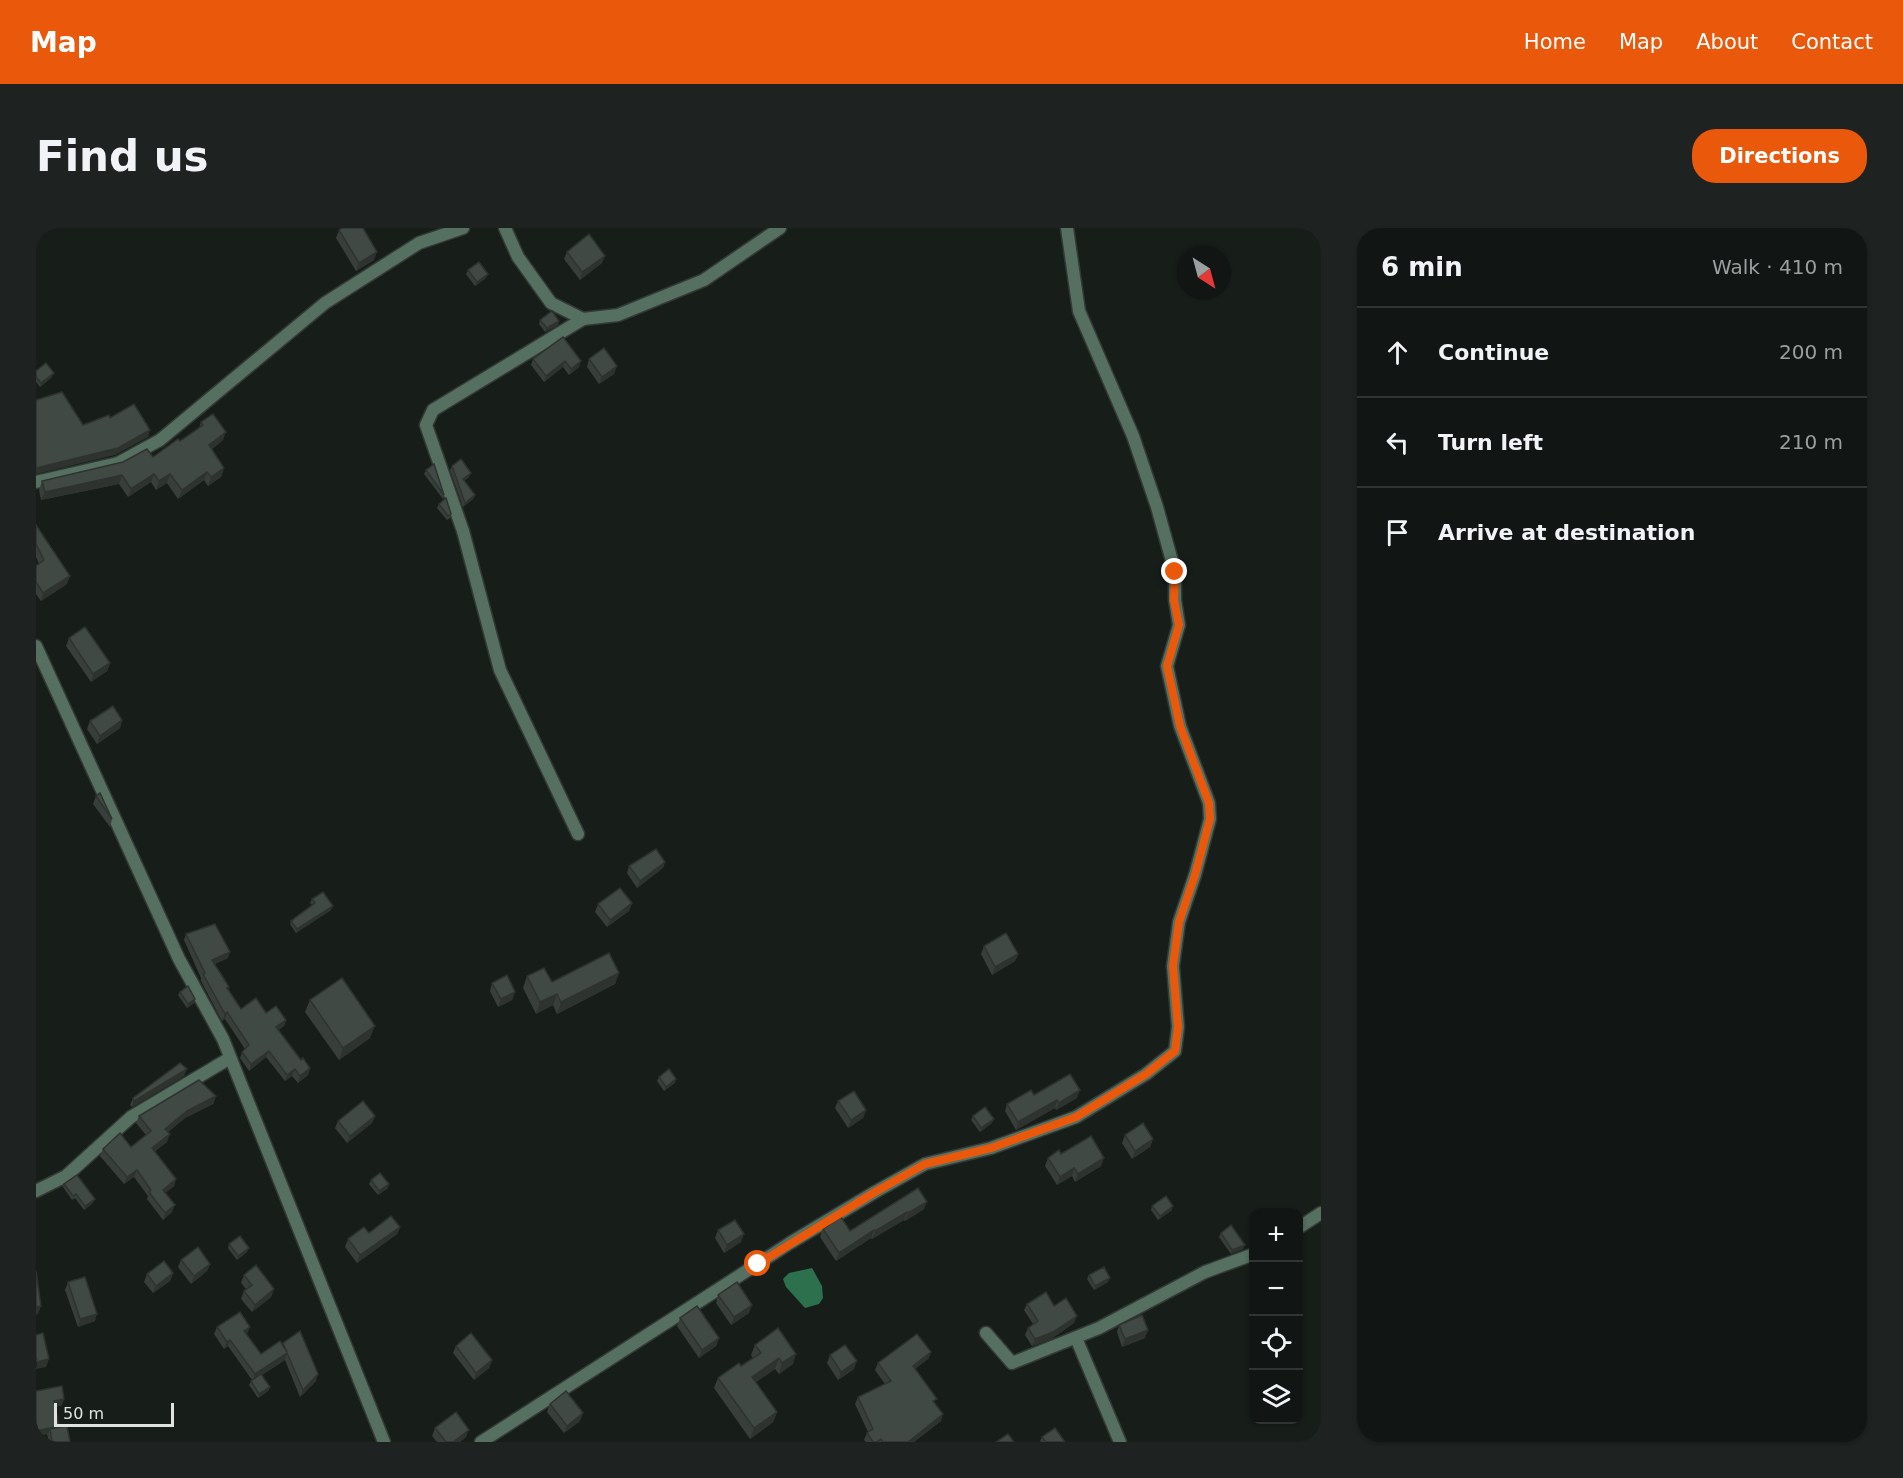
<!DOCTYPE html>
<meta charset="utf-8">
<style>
body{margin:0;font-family:"DejaVu Sans",sans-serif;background:#1e2322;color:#f1f3f6}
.controls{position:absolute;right:18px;bottom:18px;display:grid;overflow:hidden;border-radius:12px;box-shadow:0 2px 4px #0004}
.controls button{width:54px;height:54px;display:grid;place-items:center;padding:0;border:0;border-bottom:2px solid #303534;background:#111614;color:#f1f3f6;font:30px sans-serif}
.compass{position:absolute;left:1141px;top:18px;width:54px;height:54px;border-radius:50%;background:#111614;box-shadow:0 2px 4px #0004;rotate:144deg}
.scale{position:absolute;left:18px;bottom:15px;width:120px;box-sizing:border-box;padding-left:6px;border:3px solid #dee3e0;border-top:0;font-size:16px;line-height:21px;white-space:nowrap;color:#dee3e0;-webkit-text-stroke:4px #171e1a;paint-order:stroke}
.stop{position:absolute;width:18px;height:18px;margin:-14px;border:4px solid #ea580c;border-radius:50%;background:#fff}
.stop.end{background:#ea580c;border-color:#fff;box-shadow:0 2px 6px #0008}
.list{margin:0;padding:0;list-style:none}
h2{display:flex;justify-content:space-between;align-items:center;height:78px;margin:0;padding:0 24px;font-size:26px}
h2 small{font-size:20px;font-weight:400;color:#9c9fa0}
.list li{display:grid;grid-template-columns:39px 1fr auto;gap:18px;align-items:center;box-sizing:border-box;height:90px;padding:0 24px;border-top:2px solid #303534}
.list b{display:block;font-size:22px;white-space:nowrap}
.list em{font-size:20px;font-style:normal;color:#9c9fa0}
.icon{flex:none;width:33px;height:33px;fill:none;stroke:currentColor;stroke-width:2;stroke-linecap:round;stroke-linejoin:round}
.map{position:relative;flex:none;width:1285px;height:1214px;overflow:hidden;border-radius:24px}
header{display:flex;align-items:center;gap:36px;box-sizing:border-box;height:84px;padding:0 30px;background:#ea580c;color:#fff}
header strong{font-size:28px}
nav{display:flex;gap:33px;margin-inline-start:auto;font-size:21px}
.intro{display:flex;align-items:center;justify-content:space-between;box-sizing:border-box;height:144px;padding:0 36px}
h1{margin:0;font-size:42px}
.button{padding:15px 27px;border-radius:24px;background:#ea580c;color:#fff;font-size:21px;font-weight:700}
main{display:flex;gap:36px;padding:0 36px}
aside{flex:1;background:#111614;border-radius:24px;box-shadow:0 2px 4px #0004}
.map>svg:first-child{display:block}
.water{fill:#2d704e}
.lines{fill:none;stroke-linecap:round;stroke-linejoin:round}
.street-casing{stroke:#333a36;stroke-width:15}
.street{stroke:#556f60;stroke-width:12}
.wall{fill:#383f3a}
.shaded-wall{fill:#2e3330}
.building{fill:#414944;stroke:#2e3330;stroke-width:1.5}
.route{stroke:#ea580c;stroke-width:8}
</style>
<header>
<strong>Map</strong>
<nav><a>Home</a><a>Map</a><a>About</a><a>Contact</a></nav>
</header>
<div class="intro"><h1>Find us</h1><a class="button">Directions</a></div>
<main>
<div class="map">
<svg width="1285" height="1214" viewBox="0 0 1285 1214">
<rect width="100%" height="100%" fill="#171e1a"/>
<path class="water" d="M776,1040L786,1058L787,1070L783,1076L769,1080L750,1059L747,1051L753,1045Z"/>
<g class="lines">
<g class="street-casing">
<g id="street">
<path d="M469,0L482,29L515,75L547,91L582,87L668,52L744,0"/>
<path d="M0,254L82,235L124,212L289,75L383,15L427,0"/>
<path d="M0,418L143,731L187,811L348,1214"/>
<path d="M542,606L464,442L427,303L390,197L397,182L547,91"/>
<path d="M0,963L30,948L95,889L194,830"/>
<path d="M1262,1000L1285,985"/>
<path d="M950,1105L976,1135L1063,1100L1169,1044L1218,1026"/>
<path d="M1040,1110L1084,1214"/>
<path d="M445,1214L754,1015L839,964L889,936L955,920L1040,889L1110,846L1139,823L1142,799L1137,738L1143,694L1159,647L1174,591L1173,575L1144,498L1131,438L1143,397L1139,372V344L1121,279L1097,208L1043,83L1031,0"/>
</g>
</g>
<use href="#street" class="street"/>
</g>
<g class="wall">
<path d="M303,2L338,32L320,43L300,10Z"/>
<path d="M531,24L566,35L544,52L528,31Z"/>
<path d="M432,42L450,50L439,58L430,46Z"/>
<path d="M504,92L523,93L522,97L509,104L503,96Z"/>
<path d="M527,109L543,139L533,147L527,139L508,154L495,137L497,131Z"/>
<path d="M553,131L578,146L563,156L551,139Z"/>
<path d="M0,143L16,149L4,159L0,154Z"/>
<path d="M165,194L187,212L176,221L188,240L185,249L172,258L168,252L142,271L131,255L120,262L115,254L92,269L83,256L5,272L3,262L6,253L117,229L144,213L163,200Z"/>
<path d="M416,238L433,249L428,253L439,267L437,271L427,279L414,242Z"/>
<path d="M390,242L408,267L407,271L388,246Z"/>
<path d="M403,276L415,286L414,290L411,292L401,280Z"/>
<path d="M0,297L31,356L5,373L0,366V338L3,336L0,329Z"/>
<path d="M33,410L74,435L71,443L55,454L30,418Z"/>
<path d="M86,492L84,500L61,516L51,501L54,493Z"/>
<path d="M60,568L76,591L74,599L57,576Z"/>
<path d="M629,634L627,640L601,660L591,645L593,638Z"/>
<path d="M276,671L295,682L260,705L254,696L255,693L276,677L274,675Z"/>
<path d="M596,675L593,683L571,699L559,684L562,676Z"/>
<path d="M150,706L192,730L179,736L193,759L192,762L205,781L230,785L250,792L248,798L242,802L265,832L274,840L272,847L262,855L256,848L249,853L230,829L213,843L204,830L206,824L209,821L189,791L186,793L165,753V750L148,712Z"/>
<path d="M948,718L982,726L979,733L956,747L945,726Z"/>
<path d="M583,745L579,756L521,786L517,777L500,786L487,760L491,748L516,754Z"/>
<path d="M456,755L479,764L476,772L462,779L454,763Z"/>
<path d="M144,764L158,775L151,780L142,767Z"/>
<path d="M274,772L334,810L303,832L269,784Z"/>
<path d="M148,848L96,879L94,877L97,870Z"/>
<path d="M623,849L639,855L628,863L621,853Z"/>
<path d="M998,867L1041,870L1020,882L1019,880L980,902L969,883L971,876Z"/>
<path d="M180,868L177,876L149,890L132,904L131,914L119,923L140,951L138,958L129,965L136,984L127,992L111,971L112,968L98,949L88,956L64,928L67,921L95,919L110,907L100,895L103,888Z"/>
<path d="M802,873L830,882L827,890L812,900L799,880Z"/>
<path d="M339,888L336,895L311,915L299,900L302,893Z"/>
<path d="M937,888L956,895L944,904L935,892Z"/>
<path d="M1089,907L1117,911L1114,919L1096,931L1086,915Z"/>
<path d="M1025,926L1065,938L1039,954L1036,948L1021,957L1009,938L1012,930Z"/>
<path d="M335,952L352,960L342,967L333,956Z"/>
<path d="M28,956L57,975L48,982L39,970L36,972L27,959Z"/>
<path d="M882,960L888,981L869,993L868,992L836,1011L835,1010L800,1033L784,1009L787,1001L814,1003Z"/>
<path d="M1116,978L1136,982L1122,992L1115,982Z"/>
<path d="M364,999L361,1006L321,1035L309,1019L312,1011L333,1005Z"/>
<path d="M682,1002L705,1014L688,1025L679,1010Z"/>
<path d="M1185,1005L1207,1021L1195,1026L1183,1009Z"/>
<path d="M193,1016L211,1024L201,1032L192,1020Z"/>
<path d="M145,1032L174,1036L171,1043L155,1056L142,1039Z"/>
<path d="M137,1045L134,1053L117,1065L108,1054L111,1046Z"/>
<path d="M208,1047L238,1061L235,1069L216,1084L205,1071L208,1063L210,1061L205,1055Z"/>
<path d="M1053,1047L1072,1054L1058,1062L1051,1051Z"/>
<path d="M32,1054L59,1093L42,1099L29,1062Z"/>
<path d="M682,1067L713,1085L695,1097L680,1075Z"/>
<path d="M991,1076L1018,1078L1038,1095L1015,1111L996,1118L989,1107L992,1100L997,1096L988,1082Z"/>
<path d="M644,1090L683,1110L680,1118L663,1130L641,1098Z"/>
<path d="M1083,1097L1109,1110L1086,1119L1081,1104Z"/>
<path d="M181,1099L211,1106L225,1126L246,1117L247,1115L280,1153L264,1169L249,1132L226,1147L234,1159L232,1163L222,1170L213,1157L216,1152L192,1118L188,1121L178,1106Z"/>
<path d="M719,1117L757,1136L743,1146L739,1141L720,1154L741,1184L737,1194L714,1211L678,1160L682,1150L705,1138L717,1130L715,1127Z"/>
<path d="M420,1118L456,1132L453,1140L438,1152L417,1125Z"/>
<path d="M794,1127L818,1141L802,1152L791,1135Z"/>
<path d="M893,1130L879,1141L899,1175L905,1193L878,1214H830L828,1212L831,1205L832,1204L819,1176L822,1169L849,1156L839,1142L842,1135Z"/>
<path d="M0,1163L26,1177L19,1179L23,1198L22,1199L34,1214H13Z"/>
<path d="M514,1176L544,1193L528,1205L511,1184Z"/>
<path d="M399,1200L430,1209L424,1214H401L396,1208Z"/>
<path d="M1006,1209L1029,1214H1005L1004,1213Z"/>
</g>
<g class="shaded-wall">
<path d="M341,24L338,32L320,43L323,35Z"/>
<path d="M569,28L566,35L544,52L546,44Z"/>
<path d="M452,46L450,50L439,58L441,54Z"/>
<path d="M523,93L522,97L509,104L511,100Z"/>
<path d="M529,133L527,139L508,154L510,148Z"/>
<path d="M545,133L543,139L533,147L535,141Z"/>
<path d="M581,138L578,146L563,156L566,149Z"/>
<path d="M18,145L16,149L4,159L5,155Z"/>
<path d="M114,202L112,209L79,227L0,246V240Z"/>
<path d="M190,204L187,212L170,226L173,217Z"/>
<path d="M188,240L185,249L172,258L175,249Z"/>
<path d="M171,244L168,252L142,271L146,262Z"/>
<path d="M435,245L433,249L425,255L427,251Z"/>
<path d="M118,246L115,254L92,269L95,261Z"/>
<path d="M134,246L131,255L120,262L123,253Z"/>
<path d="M86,247L83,256L5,272L9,264Z"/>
<path d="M439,267L437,271L427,279L429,275Z"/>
<path d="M34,348L31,356L5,373L7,365Z"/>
<path d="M74,435L71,443L55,454L57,446Z"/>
<path d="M86,492L84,500L61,516L64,508Z"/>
<path d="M629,634L627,640L601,660L604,653Z"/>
<path d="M596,675L593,683L571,699L574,692Z"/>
<path d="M297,678L295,682L260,705L261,701Z"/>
<path d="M194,724L192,730L174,738L176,732Z"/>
<path d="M982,726L979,733L956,747L959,739Z"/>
<path d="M583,745L579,756L521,786L525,774Z"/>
<path d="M479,764L476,772L462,779L465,771Z"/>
<path d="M521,766L517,777L500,786L504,774Z"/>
<path d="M159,771L158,775L151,780L152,776Z"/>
<path d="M191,784L189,791L186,793L189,786Z"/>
<path d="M250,792L248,798L238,806L240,799Z"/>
<path d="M339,798L334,810L303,832L307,820Z"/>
<path d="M233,823L230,829L213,843L215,836Z"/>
<path d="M274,840L272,847L262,855L264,848Z"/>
<path d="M151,841L148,848L96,879L98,873Z"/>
<path d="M259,841L256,848L249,853L251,847Z"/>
<path d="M640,851L639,855L628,863L630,859Z"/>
<path d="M1044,862L1041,870L1020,882L1023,875Z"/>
<path d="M180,868L177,876L149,890L127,908L129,901L151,883Z"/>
<path d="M1021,872L1019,880L980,902L982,894Z"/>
<path d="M830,882L827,890L812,900L815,892Z"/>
<path d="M339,888L336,895L311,915L314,908Z"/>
<path d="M958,891L956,895L944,904L945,900Z"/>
<path d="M134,906L131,914L114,927L116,920Z"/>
<path d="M1117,911L1114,919L1096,931L1099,923Z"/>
<path d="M1068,930L1065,938L1039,954L1042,946Z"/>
<path d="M1038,940L1036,948L1021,957L1024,949Z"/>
<path d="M101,942L98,949L88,956L91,949Z"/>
<path d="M140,951L138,958L124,969L127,962Z"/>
<path d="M353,956L352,960L342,967L343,963Z"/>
<path d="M59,971L57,975L48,982L49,978Z"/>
<path d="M891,974L888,981L869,993L872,985Z"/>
<path d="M139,977L136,984L127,992L129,985Z"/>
<path d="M1137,978L1136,982L1122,992L1124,988Z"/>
<path d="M871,984L868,992L836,1011L839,1003Z"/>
<path d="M364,999L361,1006L321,1035L324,1027Z"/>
<path d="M838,1002L835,1010L800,1033L803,1025Z"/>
<path d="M708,1006L705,1014L688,1025L691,1017Z"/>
<path d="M1209,1017L1207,1021L1195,1026L1196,1022Z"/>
<path d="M213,1020L211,1024L201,1032L202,1028Z"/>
<path d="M174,1036L171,1043L155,1056L158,1048Z"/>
<path d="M137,1045L134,1053L117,1065L120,1058Z"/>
<path d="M1074,1050L1072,1054L1058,1062L1059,1058Z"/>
<path d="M238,1061L235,1069L216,1084L219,1077Z"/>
<path d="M716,1077L713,1085L695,1097L698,1089Z"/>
<path d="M5,1078L2,1086L0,1087V1079Z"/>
<path d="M61,1086L59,1093L42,1099L44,1091Z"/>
<path d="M1041,1088L1038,1095L1015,1111L996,1118L999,1111Z"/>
<path d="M214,1099L211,1106L205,1109L208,1103Z"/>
<path d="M1112,1102L1109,1110L1086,1119L1089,1111Z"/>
<path d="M683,1110L680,1118L663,1130L666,1122Z"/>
<path d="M194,1112L192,1118L188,1121L191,1114Z"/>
<path d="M895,1124L893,1130L874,1145L877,1138Z"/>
<path d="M251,1125L249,1132L216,1153L219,1146Z"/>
<path d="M760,1126L757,1136L743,1146L746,1135Z"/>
<path d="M743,1130L739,1141L712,1159L716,1149Z"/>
<path d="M13,1131L10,1139L0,1141L1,1134Z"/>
<path d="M456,1132L453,1140L438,1152L440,1145Z"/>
<path d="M821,1133L818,1141L802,1152L805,1144Z"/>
<path d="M282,1146L280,1153L264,1169L267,1162Z"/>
<path d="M234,1159L232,1163L222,1170L223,1166Z"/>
<path d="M28,1171L26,1177L16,1179L18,1173Z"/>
<path d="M741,1184L737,1194L714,1211L718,1200Z"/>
<path d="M547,1185L544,1193L528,1205L531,1198Z"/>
<path d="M907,1186L905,1193L878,1214H872Z"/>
<path d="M23,1198L20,1205L14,1201L12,1206L0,1209V1203Z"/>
<path d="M433,1202L430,1209L424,1214H417Z"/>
</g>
<g class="building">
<path d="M306,0H327L341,24L323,35L303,2Z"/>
<path d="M553,6L569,28L546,44L531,24Z"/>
<path d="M443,34L452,46L441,54L432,42Z"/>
<path d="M516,83L523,93L511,100L504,92Z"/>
<path d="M527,109L545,133L535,141L529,133L510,148L497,131Z"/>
<path d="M568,120L581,138L566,149L553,131Z"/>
<path d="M10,135L18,145L5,155L0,149V143Z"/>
<path d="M26,164L47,197L73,187L74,190L98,176L114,202L82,220L0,240V172Z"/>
<path d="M177,186L190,204L173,217L188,240L175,249L171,244L146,262L134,246L123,253L118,246L95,261L86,247L9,264L6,253L87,234L111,221L117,229L142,211L144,213L167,197L165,194Z"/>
<path d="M425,231L435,245L427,251L439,267L429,275L416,238Z"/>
<path d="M398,236L408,267L390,242Z"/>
<path d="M410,270L415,286L412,288L403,276Z"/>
<path d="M0,297L34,348L7,365L0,354V338L8,332L0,316Z"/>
<path d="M49,399L74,435L57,446L33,410Z"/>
<path d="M77,478L86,492L64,508L54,493Z"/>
<path d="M64,565L76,591L60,568Z"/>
<path d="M620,621L629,634L604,653L593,638Z"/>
<path d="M584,660L596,675L574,692L562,676Z"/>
<path d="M287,664L297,678L261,701L255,693L279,675L276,671Z"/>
<path d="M179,696L194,724L176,732L193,759L191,760L205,781L220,770L230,785L240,778L250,792L240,799L265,832L267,830L274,840L264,848L259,841L251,847L233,823L215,836L206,824L213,817L191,784L189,786L167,746L169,745L150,706Z"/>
<path d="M970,705L982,726L959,739L948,718Z"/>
<path d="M573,725L583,745L525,774L521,766L504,774L491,748L508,740L516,754Z"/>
<path d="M471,747L479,764L465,771L456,755Z"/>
<path d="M306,750L339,798L307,820L274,772Z"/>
<path d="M152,758L159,771L152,776L144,764Z"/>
<path d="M144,835L151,841L98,873L97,870Z"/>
<path d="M633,841L640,851L630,859L623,849Z"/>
<path d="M1034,846L1044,862L1023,875L1021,872L982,894L971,876L995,862L998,867Z"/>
<path d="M163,852L180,868L151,883L129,901L134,906L116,920L140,951L127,962L139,977L129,985L113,964L115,962L101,942L91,949L67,921L84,905L95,919L115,903L103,888Z"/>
<path d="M818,863L830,882L815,892L802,873Z"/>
<path d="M327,873L339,888L314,908L302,893Z"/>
<path d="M949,879L958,891L945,900L937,888Z"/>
<path d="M1107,895L1117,911L1099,923L1089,907Z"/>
<path d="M1055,908L1068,930L1042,946L1038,940L1024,949L1012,930L1023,922L1025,926Z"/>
<path d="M344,945L353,956L343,963L335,952Z"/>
<path d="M41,947L59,971L49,978L40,966L37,968L28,956Z"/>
<path d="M882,960L891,974L872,985L871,984L839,1003L838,1002L803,1025L787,1001L805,989L814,1003Z"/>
<path d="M1130,968L1137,978L1124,988L1116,978Z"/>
<path d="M355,988L364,999L324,1027L312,1011L328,999L333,1005Z"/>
<path d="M699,992L708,1006L691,1017L682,1002Z"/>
<path d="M1195,997L1209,1017L1196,1022L1185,1005Z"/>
<path d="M204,1008L213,1020L202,1028L193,1016Z"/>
<path d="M162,1019L174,1036L158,1048L145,1032Z"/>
<path d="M128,1033L137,1045L120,1058L111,1046Z"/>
<path d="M220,1037L238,1061L219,1077L208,1063L216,1057L208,1047Z"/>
<path d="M1068,1039L1074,1050L1059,1058L1053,1047Z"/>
<path d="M0,1043L5,1078L0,1079Z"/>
<path d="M49,1049L61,1086L44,1091L32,1054Z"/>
<path d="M701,1054L716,1077L698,1089L682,1067Z"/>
<path d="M1010,1064L1018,1078L1030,1070L1041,1088L1017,1104L999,1111L992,1100L1002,1093L991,1076Z"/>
<path d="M661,1078L683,1110L666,1122L644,1090Z"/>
<path d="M204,1084L214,1099L208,1103L225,1126L244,1113L251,1124L247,1115L264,1103L282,1146L267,1162L251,1125L219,1146L194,1112L191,1114L181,1099Z"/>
<path d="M1106,1087L1112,1102L1089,1111L1083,1097Z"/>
<path d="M742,1100L760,1126L746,1135L743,1130L716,1149L741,1184L718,1200L682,1150L703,1135L705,1138L725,1125L719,1117Z"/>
<path d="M7,1105L13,1131L1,1134L0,1128V1107Z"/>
<path d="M435,1105L456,1132L440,1145L420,1118Z"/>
<path d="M881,1106L895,1124L877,1138L901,1171L897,1173L907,1186L872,1214H847L845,1211L841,1214H837L831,1205L837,1201L822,1169L855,1153L842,1135Z"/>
<path d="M809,1117L821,1133L805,1144L794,1127Z"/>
<path d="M225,1146L234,1159L223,1166L215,1153Z"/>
<path d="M26,1158L28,1171L18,1173L23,1198L0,1203V1163Z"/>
<path d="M530,1163L547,1185L531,1198L514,1176Z"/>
<path d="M420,1184L433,1202L417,1214H410L399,1200Z"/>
<path d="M31,1198L34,1214H16L14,1201Z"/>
<path d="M1019,1200L1029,1214H1010L1006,1209Z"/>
<path d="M972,1206L978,1214H960Z"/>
</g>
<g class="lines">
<path class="route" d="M722,1036L839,964L889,936L955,920L1040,889L1110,846L1139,823L1142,799L1137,738L1143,694L1159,647L1174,591L1173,575L1144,498L1131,438L1143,397L1138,372L1139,344"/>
</g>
</svg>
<div class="controls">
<button>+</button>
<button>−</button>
<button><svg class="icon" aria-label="locate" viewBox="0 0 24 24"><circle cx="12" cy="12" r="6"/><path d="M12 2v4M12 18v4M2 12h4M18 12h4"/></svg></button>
<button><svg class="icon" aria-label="layers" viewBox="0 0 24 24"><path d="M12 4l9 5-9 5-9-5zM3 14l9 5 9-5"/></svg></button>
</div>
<svg class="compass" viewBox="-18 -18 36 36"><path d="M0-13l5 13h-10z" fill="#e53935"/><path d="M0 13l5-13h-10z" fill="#9c9fa0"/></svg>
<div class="scale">50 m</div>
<div class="stop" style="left:722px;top:1036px"></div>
<div class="stop end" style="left:1139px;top:344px"></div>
</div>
<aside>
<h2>6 min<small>Walk · 410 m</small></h2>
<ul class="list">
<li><svg class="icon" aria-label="ahead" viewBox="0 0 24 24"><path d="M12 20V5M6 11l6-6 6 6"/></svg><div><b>Continue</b></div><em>200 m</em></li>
<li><svg class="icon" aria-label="left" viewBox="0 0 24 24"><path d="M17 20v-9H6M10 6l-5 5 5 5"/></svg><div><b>Turn left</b></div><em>210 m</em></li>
<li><svg class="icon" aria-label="arrive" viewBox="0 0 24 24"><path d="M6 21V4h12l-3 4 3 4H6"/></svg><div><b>Arrive at destination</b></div></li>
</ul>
</aside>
</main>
